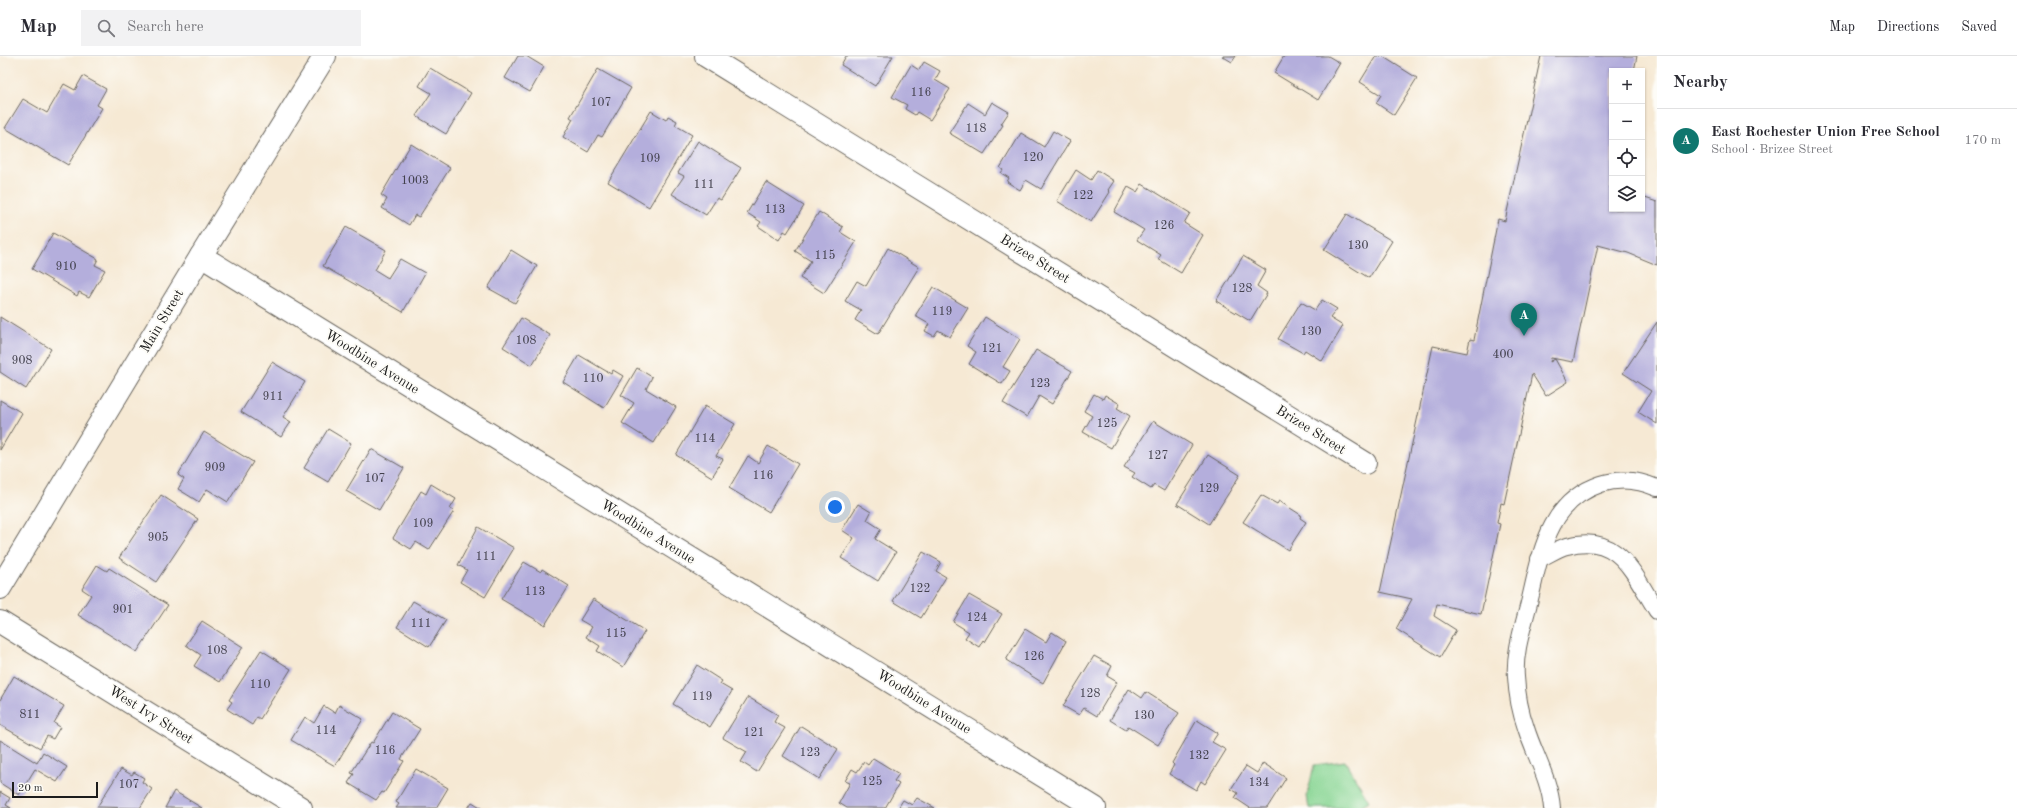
<!DOCTYPE html>
<meta charset="utf-8">
<style>
body{margin:0;font-family:"Old Standard TT",serif;background:#f2f2f3;color:#2b2b33}
.controls{position:absolute;right:12px;top:12px;display:grid;overflow:hidden;border-radius:0px;box-shadow:0 1px 3px #0004}
.controls button{width:36px;height:36px;display:grid;place-items:center;padding:0;border:0;border-bottom:1px solid #e1e1e2;background:#fff;color:#2b2b33;font:20px sans-serif}
.scale{position:absolute;left:12px;bottom:10px;width:86px;box-sizing:border-box;padding-left:4px;border:2px solid #1c1c1c;border-top:0;font-size:11px;line-height:14px;white-space:nowrap;color:#1c1c1c;-webkit-text-stroke:3px #fdfcf7;paint-order:stroke}
.you{position:absolute;left:835px;top:451px;width:14px;height:14px;margin:-10px;border:3px solid #fff;border-radius:50%;background:#1a73e8;box-shadow:0 0 0 6px #1a73e833}
.badge{display:grid;place-items:center;width:26px;height:26px;border-radius:50%;background:#0f766e;color:#fff;font-size:13px;font-weight:700}
.pin{position:absolute;translate:-50% -33px;filter:drop-shadow(0 1px 2px #0008)}
.pin::after{content:'';position:absolute;top:21px;width:14px;height:12px;background:inherit;clip-path:polygon(0 0,100% 0,50% 100%)}
.list{margin:0;padding:0;list-style:none}
h2{display:flex;justify-content:space-between;align-items:center;height:52px;margin:0;padding:0 16px;font-size:17px}
h2 small{font-size:13px;font-weight:400;color:#7c7c81}
.list li{display:grid;grid-template-columns:26px 1fr auto;gap:12px;align-items:center;box-sizing:border-box;height:64px;padding:0 16px;border-top:1px solid #e1e1e2}
.list b{display:block;font-size:15px;white-space:nowrap}
.list p{margin:0;font-size:13px;white-space:nowrap;color:#7c7c81}
.list em{font-size:13px;font-style:normal;color:#7c7c81}
.icon{flex:none;width:22px;height:22px;fill:none;stroke:currentColor;stroke-width:2;stroke-linecap:round;stroke-linejoin:round}
.map{position:relative;flex:none;width:1657px;height:752px;overflow:hidden}
header{display:flex;align-items:center;gap:24px;box-sizing:border-box;height:56px;padding:0 20px;background:#fff;border-bottom:1px solid #e1e1e2}
header strong{font-size:19px}
nav{display:flex;gap:22px;margin-inline-start:auto;font-size:14px}
.search{width:280px;height:36px;background:#f2f2f3;display:flex;align-items:center;gap:10px;box-sizing:border-box;padding:0 14px;border-radius:0px;color:#7c7c81;font-size:15px}
main{display:flex}
aside{flex:1;background:#fff}
.map>svg:first-child{display:block}
.green{fill:#89d694;stroke:#527958}
.building{fill:#b4aedc}
.lines{fill:none;stroke-linecap:round;stroke-linejoin:round}
.service-casing{stroke:#68645c;stroke-width:18}
.minor-casing{stroke:#68645c;stroke-width:24}
.tertiary-casing{stroke:#68645c;stroke-width:24}
.service{stroke:#fff;stroke-width:16}
.minor{stroke:#fff;stroke-width:22}
.tertiary{stroke:#fff;stroke-width:22}
.labels{text-anchor:middle;dominant-baseline:central;stroke-width:4;stroke-linejoin:round;paint-order:stroke}
.number-label{font-size:12px;fill:#42404c}
.street-label{font-size:14px;fill:#1c1c1c;stroke:#fdfcf7}
</style>
<header>
<strong>Map</strong>
<div class="search"><svg class="icon" aria-label="search" viewBox="0 0 24 24"><circle cx="10" cy="10" r="6"/><path d="M15 15l6 6"/></svg>Search here</div>
<nav><a>Map</a><a>Directions</a><a>Saved</a></nav>
</header>
<main>
<div class="map">
<svg width="1657" height="752" viewBox="0 0 1657 752">
<rect width="100%" height="100%" fill="#fdfcf7"/>
<filter id="ink" filterUnits="userSpaceOnUse"><feTurbulence type="fractalNoise" baseFrequency=".025" numOctaves="2"/><feDisplacementMap in="SourceGraphic" scale="8" xChannelSelector="R" yChannelSelector="G"/><feConvolveMatrix kernelMatrix="1 2 1 2 8 2 1 2 1" color-interpolation-filters="sRGB"/></filter>
<filter id="wash" filterUnits="userSpaceOnUse"><feTurbulence type="fractalNoise" baseFrequency=".012" numOctaves="4" result="noise"/><feDisplacementMap in="SourceGraphic" scale="16" xChannelSelector="R" yChannelSelector="G"/><feGaussianBlur stdDeviation="0.9" result="paint"/><feColorMatrix in="noise" values="0 0 0 0 0 0 0 0 0 0 0 0 0 0 0 0 0 1.4 0 .05"/><feComposite in="paint" operator="in"/></filter>
<g filter="url(#wash)">
<rect width="100%" height="100%" fill="#f6e9d4"/>
<path class="green" d="M1345,705L1369,745L1358,752H1309L1307,740L1314,709Z"/>
<g id="blocks">
<g class="building">
<path d="M518,0H526L544,11L530,36L505,22Z"/>
<path d="M846,0H893L875,30L841,9Z"/>
<path d="M1222,0H1236L1232,6Z"/>
<path d="M1284,0H1328L1340,7L1318,44L1274,17Z"/>
<path d="M1376,0H1382L1417,22L1394,59L1376,47L1381,39L1360,26Z"/>
<path d="M1541,0H1637L1634,15H1612V121L1610,132H1612V153H1642V141L1657,146V209L1628,197L1598,189L1573,306L1551,302L1550,306L1555,303L1568,326L1546,340L1532,318L1504,448L1501,447L1497,467L1500,468L1481,558L1437,548L1434,560L1456,574L1440,601L1396,573L1412,543L1380,536L1433,290L1467,297L1470,283L1474,284L1498,163L1505,165Z"/>
<path d="M924,6L940,15L935,24L950,33L930,64L917,56L915,59L905,53L907,49L892,41L911,9L919,14Z"/>
<path d="M430,12L471,37L446,78L416,60L431,37L419,30Z"/>
<path d="M598,13L631,32L602,81L598,79L588,96L563,81L573,63L570,61Z"/>
<path d="M83,20L106,33L97,49L102,52L68,109L5,72L23,43L47,57L64,28L75,34Z"/>
<path d="M992,46L1009,56L1001,68L1003,69L984,98L949,77L968,47L985,58Z"/>
<path d="M651,55L666,64L668,60L677,65L675,69L692,79L649,151L608,126Z"/>
<path d="M1053,75L1070,85L1041,133L1026,124L1020,134L1007,126L1009,122L1001,117L1003,114L1000,112L1021,77L1044,91Z"/>
<path d="M698,85L741,112L721,144L717,142L706,159L672,138L684,120L678,117Z"/>
<path d="M411,88L450,112L419,161L415,159L409,169L382,152L387,143L381,139Z"/>
<path d="M1076,114L1091,124L1097,114L1114,125L1108,134L1110,136L1091,166L1057,145Z"/>
<path d="M766,126L804,150L787,177L784,175L779,184L758,170L761,166L747,157Z"/>
<path d="M1142,128L1190,157L1184,167L1203,179L1181,217L1158,203L1161,199L1137,184L1144,174L1114,156L1128,131L1137,136Z"/>
<path d="M819,156L843,171L840,176L856,186L824,237L800,222L811,205L795,195Z"/>
<path d="M1347,158L1392,185L1369,222L1324,194Z"/>
<path d="M346,171L386,194L375,214L388,222L400,203L425,217L403,256L323,210Z"/>
<path d="M53,177L98,203L95,209L105,214L89,241L79,236L77,240L32,213Z"/>
<path d="M888,192L919,211L878,278L855,264L861,254L845,245L857,225L866,230Z"/>
<path d="M511,194L537,210L515,247L488,232Z"/>
<path d="M1243,200L1266,214L1257,230L1267,237L1250,265L1216,245Z"/>
<path d="M933,231L968,252L950,281L938,274L934,280L925,275L929,268L915,260Z"/>
<path d="M1322,244L1337,253L1330,262L1343,270L1322,305L1305,294L1303,297L1278,283L1301,246L1315,254Z"/>
<path d="M0,261L51,293L26,333L0,316Z"/>
<path d="M985,261L1020,283L1003,311L1010,315L1002,328L969,308L976,296L967,290Z"/>
<path d="M521,262L550,279L532,309L503,291Z"/>
<path d="M1657,266V368L1638,356L1651,335L1623,317Z"/>
<path d="M1036,294L1072,315L1052,348L1039,340L1027,361L1003,347Z"/>
<path d="M579,299L611,318L613,314L623,320L604,352L563,326Z"/>
<path d="M272,306L305,326L283,361L291,366L281,381L241,356Z"/>
<path d="M637,312L652,321L646,333L676,351L654,387L622,367L634,347L621,339Z"/>
<path d="M1094,338L1103,343L1105,339L1120,348L1117,352L1130,360L1111,392L1083,376L1092,360L1084,355Z"/>
<path d="M0,344L22,357L0,394Z"/>
<path d="M705,350L735,368L716,400L723,403L712,421L676,399Z"/>
<path d="M1153,365L1192,389L1164,435L1154,429L1151,433L1132,421L1135,417L1124,411Z"/>
<path d="M328,373L351,387L328,426L304,412Z"/>
<path d="M204,376L253,406L228,446L207,433L199,446L178,433L184,423L178,419Z"/>
<path d="M768,390L798,408L769,456L729,432L748,400L758,407Z"/>
<path d="M371,393L404,412L379,454L346,435Z"/>
<path d="M1208,399L1240,419L1209,468L1177,448Z"/>
<path d="M431,428L456,443L450,453L454,455L429,494L416,486L411,493L393,482L421,435L426,438Z"/>
<path d="M161,439L198,463L156,526L119,502Z"/>
<path d="M1261,439L1277,448L1279,445L1301,459L1300,462L1306,466L1288,494L1243,466Z"/>
<path d="M858,448L871,456L867,464L881,473L875,483L896,496L878,525L841,502L854,482L842,474Z"/>
<path d="M478,471L514,492L485,541L460,526L467,514L458,509Z"/>
<path d="M923,496L941,506L936,515L946,521L921,562L893,545Z"/>
<path d="M524,506L541,516L542,513L569,530L545,569L501,543Z"/>
<path d="M97,509L107,515L109,512L168,549L137,596L78,559L91,539L82,533Z"/>
<path d="M969,539L1002,558L985,586L983,584L979,591L965,582L969,576L953,566Z"/>
<path d="M593,543L645,575L623,611L597,595L600,590L586,581L592,571L580,564Z"/>
<path d="M413,545L446,564L429,591L397,571Z"/>
<path d="M202,565L243,591L220,626L194,610L201,599L186,589Z"/>
<path d="M1025,573L1046,586L1052,576L1066,585L1043,627L1006,604Z"/>
<path d="M261,594L291,613L260,663L257,661L252,669L227,653L232,646L229,644Z"/>
<path d="M1094,600L1112,610L1107,620L1117,626L1097,660L1084,652L1079,659L1063,650Z"/>
<path d="M697,609L722,625L720,628L732,635L710,671L673,648Z"/>
<path d="M14,620L64,650L54,667L60,671L53,683L47,680L40,692L0,669V644Z"/>
<path d="M1129,633L1142,642L1146,636L1179,657L1158,689L1128,670L1126,674L1110,664Z"/>
<path d="M748,641L778,659L774,666L785,672L757,716L741,706L747,696L723,682Z"/>
<path d="M339,649L363,663L335,710L291,684L305,661L314,667L324,650L335,657Z"/>
<path d="M392,656L420,673L401,703L404,705L384,737L382,736L376,744L348,727L354,718L351,717L371,686L373,687Z"/>
<path d="M1197,664L1218,677L1212,686L1226,694L1205,728L1201,725L1196,734L1169,718L1174,709L1172,707Z"/>
<path d="M801,670L838,693L819,723L783,700Z"/>
<path d="M0,684L37,707L43,696L67,711L57,726L35,713L19,739L0,727Z"/>
<path d="M873,702L899,718L894,725L899,728L885,752H847L839,747L850,727L845,725L852,713L857,716L864,706L868,709Z"/>
<path d="M1263,707L1286,722L1267,752H1250L1235,742L1238,737L1231,733L1246,710L1257,717Z"/>
<path d="M121,713L132,719L134,716L144,722L142,726L152,733L140,752L97,751Z"/>
<path d="M416,713L448,732L436,752H396L399,748L396,746Z"/>
<path d="M174,735L202,752H165Z"/>
<path d="M0,736L10,742L6,749L11,752H0Z"/>
<path d="M917,742L935,752H898L903,744L912,749Z"/>
<path d="M472,746L482,752H468Z"/>
</g>
</g>
</g>
<g filter="url(#ink)">
<use href="#blocks" fill-opacity="0" stroke="#68645c" stroke-width="1"/>
<g class="lines">
<g class="service-casing">
<g id="service">
<path d="M1539,503C1548,499 1558,492 1567,490C1620,476 1633,518 1657,555"/>
<path d="M1552,752C1550,724 1534,698 1526,672C1520,655 1517,639 1516,621C1514,597 1523,571 1529,547C1541,498 1547,446 1601,428C1620,422 1639,424 1657,432"/>
</g>
</g>
<g class="minor-casing">
<g id="minor">
<path d="M706,0L1365,407"/>
<path d="M201,200L1095,752"/>
<path d="M0,566L301,752"/>
</g>
</g>
<g class="tertiary-casing">
<path id="tertiary" d="M0,532L201,200L325,0"/>
</g>
<use href="#service" class="service"/>
<use href="#minor" class="minor"/>
<use href="#tertiary" class="tertiary"/>
</g>
</g>
<g class="labels">
<g class="number-label">
<text x="921" y="37">116</text>
<text x="601" y="47">107</text>
<text x="976" y="73">118</text>
<text x="1033" y="102">120</text>
<text x="650" y="103">109</text>
<text x="415" y="125">1003</text>
<text x="704" y="129">111</text>
<text x="1083" y="140">122</text>
<text x="775" y="154">113</text>
<text x="1164" y="170">126</text>
<text x="1358" y="190">130</text>
<text x="825" y="200">115</text>
<text x="66" y="211">910</text>
<text x="1242" y="233">128</text>
<text x="942" y="256">119</text>
<text x="1311" y="276">130</text>
<text x="526" y="285">108</text>
<text x="992" y="293">121</text>
<text x="1503" y="299">400</text>
<text x="22" y="305">908</text>
<text x="593" y="323">110</text>
<text x="1040" y="328">123</text>
<text x="273" y="341">911</text>
<text x="1107" y="368">125</text>
<text x="705" y="383">114</text>
<text x="1158" y="400">127</text>
<text x="215" y="412">909</text>
<text x="763" y="420">116</text>
<text x="375" y="423">107</text>
<text x="1209" y="433">129</text>
<text x="423" y="468">109</text>
<text x="158" y="482">905</text>
<text x="486" y="501">111</text>
<text x="920" y="533">122</text>
<text x="535" y="536">113</text>
<text x="123" y="554">901</text>
<text x="977" y="562">124</text>
<text x="421" y="568">111</text>
<text x="616" y="578">115</text>
<text x="217" y="595">108</text>
<text x="1034" y="601">126</text>
<text x="260" y="629">110</text>
<text x="1090" y="638">128</text>
<text x="702" y="641">119</text>
<text x="30" y="659">811</text>
<text x="1144" y="660">130</text>
<text x="326" y="675">114</text>
<text x="754" y="677">121</text>
<text x="385" y="695">116</text>
<text x="810" y="697">123</text>
<text x="1199" y="700">132</text>
<text x="872" y="726">125</text>
<text x="1259" y="727">134</text>
<text x="129" y="729">107</text>
</g>
<g class="street-label">
<text transform="translate(1035 203) rotate(32)">Brizee Street</text>
<text transform="translate(162 265) rotate(-59)">Main Street</text>
<text transform="translate(372 306) rotate(32)">Woodbine Avenue</text>
<text transform="translate(1311 374) rotate(32)">Brizee Street</text>
<text transform="translate(648 476) rotate(32)">Woodbine Avenue</text>
<text transform="translate(924 646) rotate(32)">Woodbine Avenue</text>
<text transform="translate(151 659) rotate(32)">West Ivy Street</text>
</g>
</g>
</svg>
<div class="controls">
<button>+</button>
<button>−</button>
<button><svg class="icon" aria-label="locate" viewBox="0 0 24 24"><circle cx="12" cy="12" r="6"/><path d="M12 2v4M12 18v4M2 12h4M18 12h4"/></svg></button>
<button><svg class="icon" aria-label="layers" viewBox="0 0 24 24"><path d="M12 4l9 5-9 5-9-5zM3 14l9 5 9-5"/></svg></button>
</div>
<div class="scale">20 m</div>
<div class="you"></div>
<div class="pin badge" style="left:1524px;top:280px">A</div>
</div>
<aside>
<h2>Nearby<small></small></h2>
<ul class="list">
<li><span class="badge">A</span><div><b>East Rochester Union Free School</b><p>School · Brizee Street</p></div><em>170 m</em></li>
</ul>
</aside>
</main>
